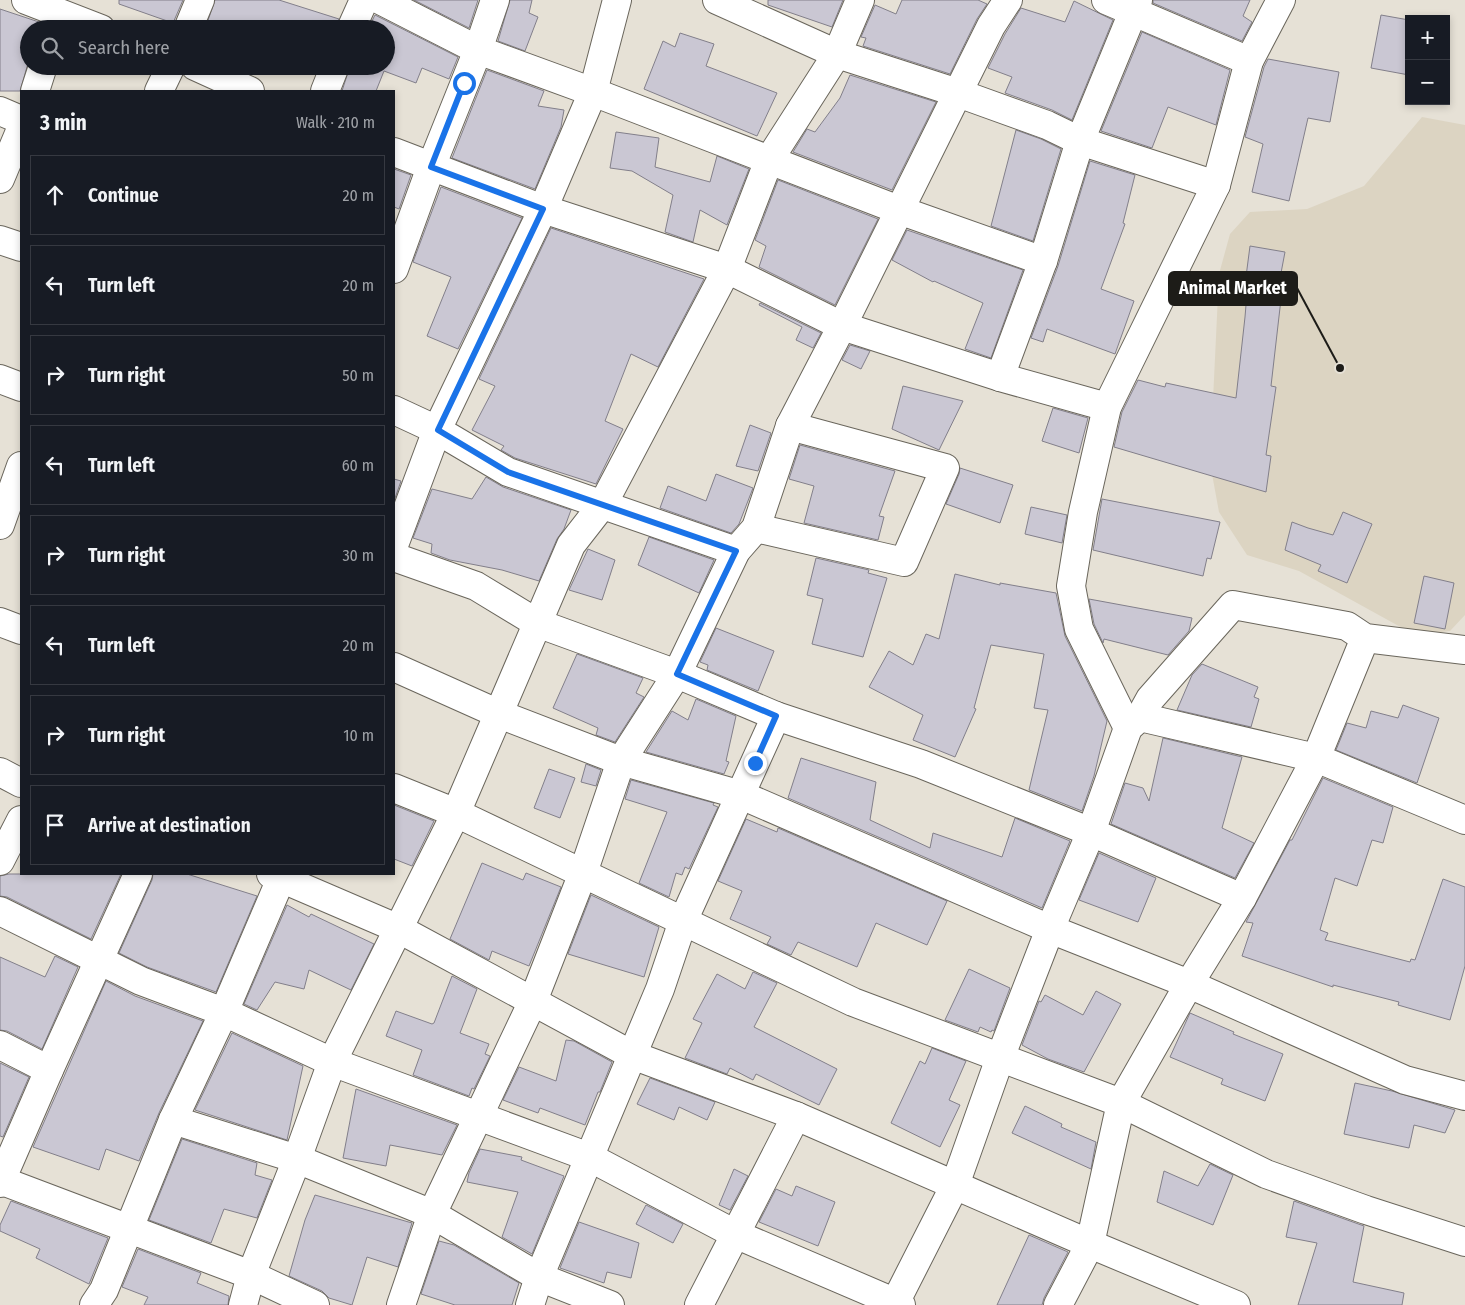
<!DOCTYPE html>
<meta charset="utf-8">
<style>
body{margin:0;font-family:"Fira Sans Condensed",sans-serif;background:#20242c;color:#f1f3f6}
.controls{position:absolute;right:15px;top:15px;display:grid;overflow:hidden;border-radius:0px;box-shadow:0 2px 8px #0003}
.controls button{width:45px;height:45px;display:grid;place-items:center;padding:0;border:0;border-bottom:1px solid #363941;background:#171b24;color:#f1f3f6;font:25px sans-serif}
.stop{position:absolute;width:15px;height:15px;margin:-11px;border:4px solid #1a73e8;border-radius:50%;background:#fff}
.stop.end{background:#1a73e8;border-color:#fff;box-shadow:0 1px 5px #0008}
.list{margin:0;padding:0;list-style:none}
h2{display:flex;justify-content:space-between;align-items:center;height:65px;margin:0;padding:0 20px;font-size:21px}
h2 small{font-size:16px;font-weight:400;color:#9ea1a6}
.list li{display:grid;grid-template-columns:32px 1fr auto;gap:15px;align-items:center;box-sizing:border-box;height:80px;margin:0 10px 10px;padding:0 10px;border:1px solid #363941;border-radius:0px}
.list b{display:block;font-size:19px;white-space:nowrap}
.list em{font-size:16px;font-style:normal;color:#9ea1a6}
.icon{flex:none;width:28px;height:28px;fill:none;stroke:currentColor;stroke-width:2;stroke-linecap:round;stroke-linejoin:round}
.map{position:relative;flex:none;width:1465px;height:1305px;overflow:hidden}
.search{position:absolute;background:#171b24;box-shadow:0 2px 8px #0003;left:20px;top:20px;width:375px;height:55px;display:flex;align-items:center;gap:12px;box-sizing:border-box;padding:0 18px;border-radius:28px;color:#9ea1a6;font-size:19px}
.panel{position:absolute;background:#171b24;box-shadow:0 2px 8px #0003;left:20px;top:90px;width:375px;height:785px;border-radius:0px}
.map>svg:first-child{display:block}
.built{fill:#dcd4c2}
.building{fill:#cac7d3;stroke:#827f8a}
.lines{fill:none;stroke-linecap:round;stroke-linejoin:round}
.minor-casing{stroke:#6a665c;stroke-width:30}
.minor{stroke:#fff;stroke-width:28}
.route{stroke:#1a73e8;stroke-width:6}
.leader{fill:none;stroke:#1d1c18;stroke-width:2}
.callout-dot{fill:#1d1c18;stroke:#e6e1d6;stroke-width:2}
.callout{fill:#1d1c18;stroke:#1d1c18;stroke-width:2}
.callout-label{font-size:18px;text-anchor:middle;font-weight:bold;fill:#fff}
</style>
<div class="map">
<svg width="1465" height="1305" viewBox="0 0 1465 1305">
<rect width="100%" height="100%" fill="#e6e1d6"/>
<path class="built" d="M1422,117L1465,125V615L1450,631L1415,635L1299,571L1247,555L1219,512L1210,463L1219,274L1230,234L1250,212L1307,209L1364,186Z"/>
<g class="building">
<path d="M119,0H183L173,23L119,4Z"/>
<path d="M215,0H279L339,19L336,29H205Z"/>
<path d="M414,0H478L469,28Z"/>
<path d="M510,0H532L529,13L538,17L525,51L498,41Z"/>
<path d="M768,0H843L832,27L768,5Z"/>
<path d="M902,0H978L987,4L977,19L950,74L863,46L866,38L861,37L875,5L896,14Z"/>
<path d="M1153,0H1250L1243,16L1252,22L1242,41L1153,3Z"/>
<path d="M1074,1L1113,20L1072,120L1052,110L1005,93L1012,77L988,68L1005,34L1021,8L1065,22Z"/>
<path d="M0,9L45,24L43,29H29V60L20,91H0Z"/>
<path d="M375,15L458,57L449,79L422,68L416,83L384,71L376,91H342L350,66H386V29H368Z"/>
<path d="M1381,15L1409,20V75L1371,68Z"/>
<path d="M1142,32L1230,70L1216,125L1168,107L1152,148L1101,131Z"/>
<path d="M680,33L714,44L706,66L777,93L757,136L644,89L663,41L675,47Z"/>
<path d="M1268,59L1339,72L1330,122L1308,118L1289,201L1252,192L1263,144L1245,137L1264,67Z"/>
<path d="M487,70L544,91L538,106L564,110L561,127L535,189L452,158Z"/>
<path d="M850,75L936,102L892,190L793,152L807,129L815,132L840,98Z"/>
<path d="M1016,130L1041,139L1061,149L1033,241L991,226Z"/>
<path d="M616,132L659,138L655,167L710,182L717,156L749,169L727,225L700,210L693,242L665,232L673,195L632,171L610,168Z"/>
<path d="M1090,161L1135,175L1123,223L1125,224L1101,289L1134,301L1115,354L1047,329L1043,342L1031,338L1058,266Z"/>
<path d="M394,169L411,175L399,209L394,207Z"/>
<path d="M778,180L878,219L835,305L759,267L766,246L755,240Z"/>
<path d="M441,187L522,218L458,349L427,336L451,277L413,262Z"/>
<path d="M551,228L704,279L658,367L631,354L605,421L623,429L596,484L515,458L501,450L504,446L472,430L495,386L479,379Z"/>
<path d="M907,230L1023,270L991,358L965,349L983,303L934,281L933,282L892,260Z"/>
<path d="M1250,246L1285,252L1281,273H1284L1271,386L1276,387L1266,455L1271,456L1266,492L1114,447L1122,412L1138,380L1165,387L1166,383L1236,398L1245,317L1247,293L1244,292Z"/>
<path d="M760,303L821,333L813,348L796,340L802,327L759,305Z"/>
<path d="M850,345L870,351L861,369L842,360Z"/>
<path d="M903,386L963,401L939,450L892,429Z"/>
<path d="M1053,408L1088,418L1079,453L1042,441Z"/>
<path d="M750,425L771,433L758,471L736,466Z"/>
<path d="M800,445L895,471L879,516L884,517L878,540L804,523L814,486L789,479Z"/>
<path d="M960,468L1013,485L1000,523L946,504L959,474Z"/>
<path d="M716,474L753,488L739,524L731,533L660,508L668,486L706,501Z"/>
<path d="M486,477L503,487L571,510L564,529L557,539L539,581L502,570L450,560L431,553L432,544L413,538L432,489L472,499Z"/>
<path d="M394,479L401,481L394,501Z"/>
<path d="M1102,499L1220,522L1211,559L1207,558L1203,576L1093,550Z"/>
<path d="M1031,507L1067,515L1062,543L1025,534Z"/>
<path d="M1343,512L1372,524L1347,583L1318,571L1321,565L1285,550L1292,522L1308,528L1333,535Z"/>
<path d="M649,537L714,560L699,593L638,565Z"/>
<path d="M588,549L615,560L602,600L569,590Z"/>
<path d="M816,558L869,570L868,573L887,578L863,657L812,644L823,599L807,595Z"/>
<path d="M955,574L1000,585V583L1056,593L1065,636L1107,721L1094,776L1082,811L1029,790L1048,710L1034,708L1044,654L991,645L974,708L976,709L955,757L913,740L923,715L869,687L889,651L913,665L926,634L939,639Z"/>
<path d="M1424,576L1454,583L1445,629L1414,623Z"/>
<path d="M1089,599L1192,618L1189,631L1168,655L1104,639L1103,643L1094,624Z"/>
<path d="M716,628L774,651L758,691L707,670L708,665L700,662Z"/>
<path d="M577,654L643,678L636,693L644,697L615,742L596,735L598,728L553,708Z"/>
<path d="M1202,664L1258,687L1254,697L1259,699L1251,727L1177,710L1192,675Z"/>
<path d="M696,699L736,716L726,761L729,762L724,774L646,752L672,711L688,720Z"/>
<path d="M1403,705L1439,718L1417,783L1336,750L1347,723L1366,728L1371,711L1398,718Z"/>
<path d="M1163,738L1242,757L1222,828L1254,843L1235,878L1111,824L1125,783L1143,788L1149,801Z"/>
<path d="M801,758L876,782L870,820L930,848L933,833L1002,857L1015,818L1070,841L1042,908L788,798Z"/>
<path d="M586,764L601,770L596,786L581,782Z"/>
<path d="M549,769L575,778L560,818L534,808Z"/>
<path d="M1323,778L1393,807L1383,843L1372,840L1357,886L1335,878L1320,930L1328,933L1325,940L1410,962L1411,959L1415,960L1443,879L1465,887V966L1450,1020L1398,1005L1399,1002L1333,985V987L1242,956L1253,923L1246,922L1290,840H1292Z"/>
<path d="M631,780L714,803L713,805L718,807L689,869L685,867L682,875L676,873L669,897L639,883L667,812L625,799Z"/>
<path d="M394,805L434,821L412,866L394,859Z"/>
<path d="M746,819L777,832L778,828L947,901L927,945L876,923L857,967L798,942L791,955L767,944L771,937L730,919L742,891L718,881Z"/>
<path d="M1099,853L1156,878L1138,922L1079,900Z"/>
<path d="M482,863L523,880L526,873L561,887L529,966L492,951L489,960L450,939Z"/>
<path d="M9,874H121L91,939L7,897L0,896V876Z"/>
<path d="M153,874H187L257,896L216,992L147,967L119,953L152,880Z"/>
<path d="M591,895L659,927L644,977L568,954Z"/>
<path d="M287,905L309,917L311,914L374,944L351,990L309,970L304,989L275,982L257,1010L244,1004Z"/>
<path d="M55,956L78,967L42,1049L7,1031L0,1030V957L45,977Z"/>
<path d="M969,969L1010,988L994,1031L992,1030L991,1032L980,1027L978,1032L945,1020Z"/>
<path d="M753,972L777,983L754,1027L837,1069L819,1105L756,1074L753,1080L730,1068L727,1074L685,1058L702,1023L693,1019L717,974L745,989Z"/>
<path d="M452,976L477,989L460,1033L489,1044L485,1054L490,1056L474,1089L472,1088L469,1096L413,1075L422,1050L386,1036L396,1011L432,1024L434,1023Z"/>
<path d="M106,981L135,996L203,1021L159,1113L139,1161L106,1149L99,1170L33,1147Z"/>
<path d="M1096,991L1121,1004L1084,1072L1048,1059L1022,1045L1039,1001L1041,1002L1045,995L1083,1015Z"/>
<path d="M1190,1013L1234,1032L1233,1034L1283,1054L1265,1101L1221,1084L1223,1079L1170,1057Z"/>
<path d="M232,1033L303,1066L287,1140L195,1110Z"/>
<path d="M566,1040L574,1041L612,1062L600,1092H598L585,1125L540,1108L538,1113L503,1100L519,1067L556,1081Z"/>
<path d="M932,1048L966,1061L949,1100L960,1105L940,1147L891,1123L920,1061L925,1064Z"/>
<path d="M0,1063L29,1077L3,1137L0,1136Z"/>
<path d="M650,1078L715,1102L707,1120L679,1107L674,1120L637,1104Z"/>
<path d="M1355,1083L1392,1091L1455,1110L1445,1133L1414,1125L1409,1148L1344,1134Z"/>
<path d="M356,1089L457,1125L442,1155L390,1145L386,1166L343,1158Z"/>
<path d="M1025,1106L1062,1124L1061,1127L1096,1142L1091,1169L1012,1133Z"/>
<path d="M182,1139L257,1163L255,1175L272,1180L257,1218L224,1209L211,1243L149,1220Z"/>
<path d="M480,1149L522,1157L521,1160L564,1176L532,1254L502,1237L518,1192L467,1182L469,1173Z"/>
<path d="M1210,1164L1233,1175L1213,1225L1157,1202L1164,1171L1198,1186Z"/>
<path d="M734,1169L748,1176L730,1210L719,1205Z"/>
<path d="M796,1186L835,1202L818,1246L759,1222L776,1189L792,1196Z"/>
<path d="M315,1195L412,1223L398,1267L367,1257L352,1305L329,1298L322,1291L289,1276L305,1220Z"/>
<path d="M11,1201L108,1238L89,1284L36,1258L40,1249L0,1231V1225Z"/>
<path d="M1294,1201L1364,1226L1353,1282L1404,1293L1402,1305H1298L1317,1243L1286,1237Z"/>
<path d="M646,1205L683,1224L673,1243L636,1224Z"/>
<path d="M579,1222L639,1243L631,1278L607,1272L604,1283L560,1268Z"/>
<path d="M1029,1235L1068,1252L1044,1298L1042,1305H997Z"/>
<path d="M439,1241L454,1245L519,1283L512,1305H455L421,1294Z"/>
<path d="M138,1249L201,1273L197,1283L229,1296L228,1305H144L148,1297L122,1287Z"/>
</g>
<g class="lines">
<g class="minor-casing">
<g id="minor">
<path d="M26,0L101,29"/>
<path d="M380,0L478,50L593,92L899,210L1043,261"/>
<path d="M717,0L837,54L958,93L1047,125L1080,141L1216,185"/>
<path d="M1106,0L1249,61"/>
<path d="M188,29L200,0"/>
<path d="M351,29L364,0"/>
<path d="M195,66L250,91"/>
<path d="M35,91L43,66"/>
<path d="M159,91L171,66"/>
<path d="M325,91L335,66"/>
<path d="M0,111L21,120"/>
<path d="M394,152L543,209L727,269L842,326L1000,377L1107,407"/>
<path d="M0,179L21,129"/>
<path d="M0,240L21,247"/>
<path d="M394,269L431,167L478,50L495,0"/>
<path d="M1000,377L1043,261L1080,141L1138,0"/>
<path d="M0,379L21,387"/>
<path d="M394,410L437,430L508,472L736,551"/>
<path d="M0,525L21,466"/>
<path d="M756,528L904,562L945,468L790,426"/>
<path d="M394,545L437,430L543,209L593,92L617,0"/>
<path d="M394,557L476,586L537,623L677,674L776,716L921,764L1091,832L1242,898"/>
<path d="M0,622L21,630"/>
<path d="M394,667L499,714L621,761L741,795L1050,929L1189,984L1405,1080L1465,1096"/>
<path d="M1140,717L1316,758L1465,820"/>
<path d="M1128,728L1079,629L1071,586L1083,512L1107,407L1216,185L1249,61L1281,0"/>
<path d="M0,772L21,783"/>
<path d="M394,788L456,813L853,1002L1121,1103L1266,1174L1366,1210L1465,1242"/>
<path d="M0,861L21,820"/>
<path d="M271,874L399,929L632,1055L796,1116L1090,1244L1236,1305"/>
<path d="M0,911L141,981L224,1012L332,1062L589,1157L735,1234L901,1305"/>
<path d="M0,1045L49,1070"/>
<path d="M173,1120L297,1159L432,1214L539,1277L610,1305"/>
<path d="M0,1180L251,1275L315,1305"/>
<path d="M0,1183L49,1070L138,874"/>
<path d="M94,1305L104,1290L173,1120L224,1012L283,874"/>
<path d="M243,1305L251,1275L297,1159L332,1062L456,813L571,545L603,504L727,269L769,160L837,54L860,0"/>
<path d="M401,1305L432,1214L533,1001L583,873L621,761L677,674L736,551L756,528L790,426L842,326L991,26L1008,0"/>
<path d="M530,1305L539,1277L660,989L683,921L776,716"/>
<path d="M699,1305L796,1116"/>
<path d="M894,1305L955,1185L1000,1058L1050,929L1091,832L1128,728L1140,717L1150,699L1233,605L1347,626L1365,638L1465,650"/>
<path d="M1058,1305L1090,1244L1121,1103L1189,984L1242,898L1316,758L1365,638"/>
</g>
</g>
<use href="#minor" class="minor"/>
</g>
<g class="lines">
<path class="route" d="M464,83L431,167L543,209L438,430L508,472L736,551L677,674L776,716L755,763"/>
</g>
<path class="leader" d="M1340 368L1297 288"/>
<circle class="callout-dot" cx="1340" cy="368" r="5"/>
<rect class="callout" x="1169" y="272" width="128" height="33" rx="5"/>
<g class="callout-label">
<text x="1233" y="294">Animal Market</text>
</g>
</svg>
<div class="controls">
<button>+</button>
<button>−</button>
</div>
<div class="stop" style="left:464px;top:83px"></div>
<div class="stop end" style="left:755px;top:763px"></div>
<div class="search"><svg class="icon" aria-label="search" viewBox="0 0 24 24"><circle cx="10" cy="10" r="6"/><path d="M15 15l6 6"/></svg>Search here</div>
<section class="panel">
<h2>3 min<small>Walk · 210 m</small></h2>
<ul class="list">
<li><svg class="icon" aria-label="ahead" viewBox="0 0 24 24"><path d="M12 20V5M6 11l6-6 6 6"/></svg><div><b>Continue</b></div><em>20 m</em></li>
<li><svg class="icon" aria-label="left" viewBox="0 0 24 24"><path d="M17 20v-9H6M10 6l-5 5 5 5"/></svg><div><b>Turn left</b></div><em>20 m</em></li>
<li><svg class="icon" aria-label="right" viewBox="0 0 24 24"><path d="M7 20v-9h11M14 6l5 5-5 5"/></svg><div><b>Turn right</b></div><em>50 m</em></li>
<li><svg class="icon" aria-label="left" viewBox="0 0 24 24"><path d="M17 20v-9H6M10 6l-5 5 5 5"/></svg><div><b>Turn left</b></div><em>60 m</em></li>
<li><svg class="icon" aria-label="right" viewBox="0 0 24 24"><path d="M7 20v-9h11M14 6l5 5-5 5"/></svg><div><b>Turn right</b></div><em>30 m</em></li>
<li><svg class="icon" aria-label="left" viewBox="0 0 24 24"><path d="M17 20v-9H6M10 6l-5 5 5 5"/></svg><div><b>Turn left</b></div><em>20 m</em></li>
<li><svg class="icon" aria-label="right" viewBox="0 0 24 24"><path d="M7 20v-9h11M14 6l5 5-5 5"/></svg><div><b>Turn right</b></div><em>10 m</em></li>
<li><svg class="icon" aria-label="arrive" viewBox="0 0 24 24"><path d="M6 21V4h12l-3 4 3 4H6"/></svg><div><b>Arrive at destination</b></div></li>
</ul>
</section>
</div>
